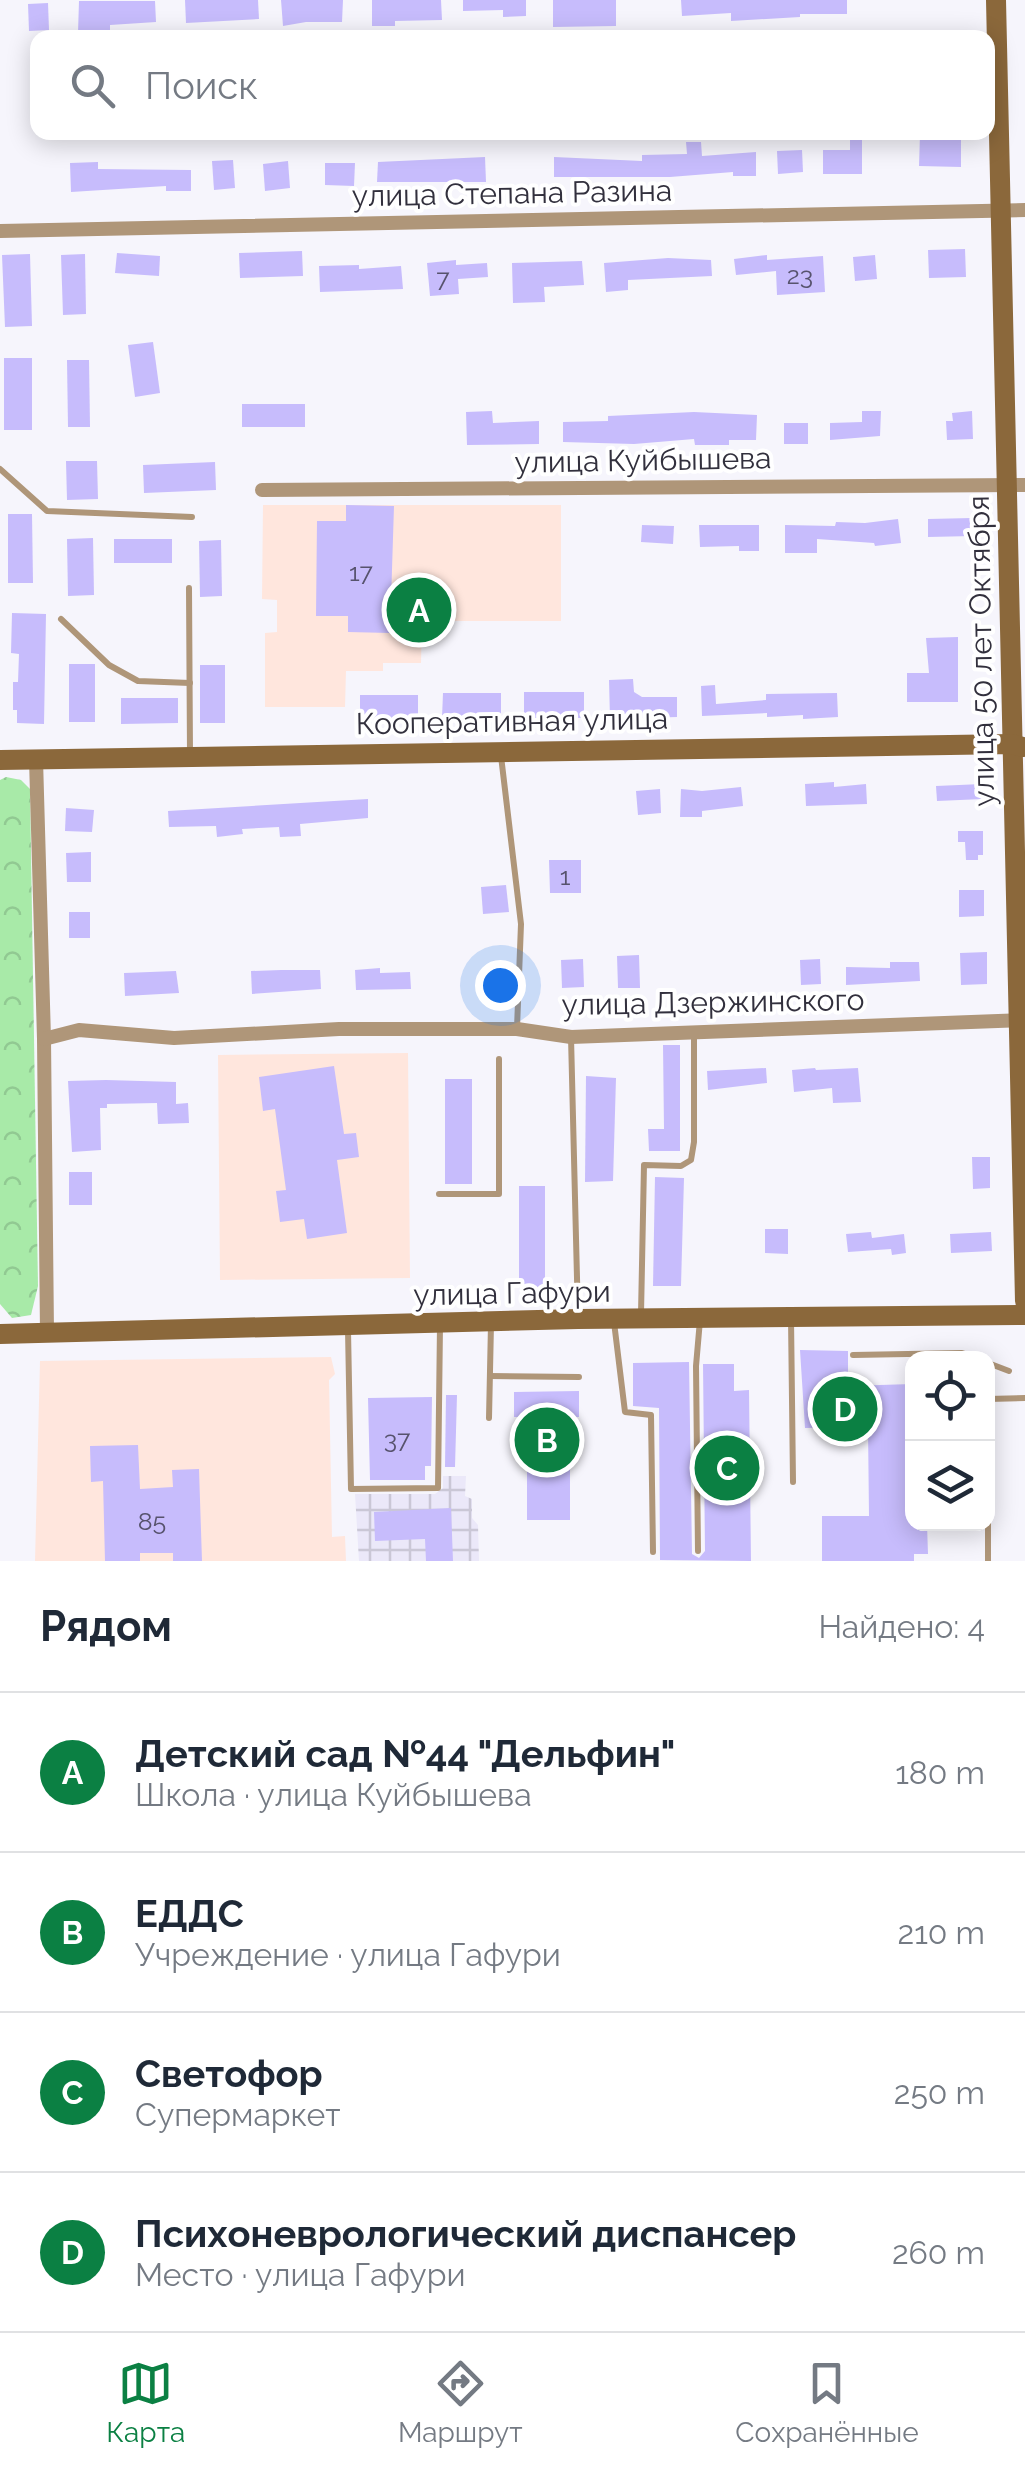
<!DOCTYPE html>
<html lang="ru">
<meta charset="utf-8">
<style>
body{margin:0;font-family:Raleway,sans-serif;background:#f2f2f3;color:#1f2937}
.controls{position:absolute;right:30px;bottom:30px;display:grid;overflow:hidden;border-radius:20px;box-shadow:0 5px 25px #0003}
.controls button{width:90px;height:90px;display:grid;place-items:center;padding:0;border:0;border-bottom:2px solid #e0e1e3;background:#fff;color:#1f2937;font:50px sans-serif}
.you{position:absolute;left:500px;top:985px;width:35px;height:35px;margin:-25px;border:8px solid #fff;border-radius:50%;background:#1a73e8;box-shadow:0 0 0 15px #1a73e833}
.badge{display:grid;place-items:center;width:65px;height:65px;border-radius:50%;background:#0b8043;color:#fff;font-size:32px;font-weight:700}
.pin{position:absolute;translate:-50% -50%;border:5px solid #fff;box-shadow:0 2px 10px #0006}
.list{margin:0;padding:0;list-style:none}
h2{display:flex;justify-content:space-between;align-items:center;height:130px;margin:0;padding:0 40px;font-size:42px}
h2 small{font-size:32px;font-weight:400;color:#747a83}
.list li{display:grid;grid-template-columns:65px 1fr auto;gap:30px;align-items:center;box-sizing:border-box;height:160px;padding:0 40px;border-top:2px solid #e0e1e3}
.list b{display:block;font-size:38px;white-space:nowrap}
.list p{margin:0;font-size:32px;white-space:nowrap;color:#747a83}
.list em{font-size:32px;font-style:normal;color:#747a83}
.icon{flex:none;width:55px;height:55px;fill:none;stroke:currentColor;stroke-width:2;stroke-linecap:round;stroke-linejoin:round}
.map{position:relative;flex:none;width:1025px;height:1561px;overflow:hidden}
.search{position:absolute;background:#fff;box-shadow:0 5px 25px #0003;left:30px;right:30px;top:30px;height:110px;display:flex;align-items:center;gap:25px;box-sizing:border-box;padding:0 35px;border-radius:20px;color:#747a83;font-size:38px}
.sheet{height:770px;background:#fff}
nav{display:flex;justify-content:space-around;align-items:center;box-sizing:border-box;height:140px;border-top:2px solid #e0e1e3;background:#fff;font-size:28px;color:#747a83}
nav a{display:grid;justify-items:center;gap:5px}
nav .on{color:#0b8043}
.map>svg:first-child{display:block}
.industrial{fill:url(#industrial-grid)}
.education{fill:#ffe6dd}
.forest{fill:url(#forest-crowns)}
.building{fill:#c7bcfc}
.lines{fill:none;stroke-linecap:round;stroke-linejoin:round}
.lane{stroke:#af9679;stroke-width:6}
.street{stroke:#af9679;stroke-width:14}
.secondary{stroke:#8b683b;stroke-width:20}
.labels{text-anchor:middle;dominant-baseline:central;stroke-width:8;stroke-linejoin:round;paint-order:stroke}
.number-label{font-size:25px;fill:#57536d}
.street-label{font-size:30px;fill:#32303d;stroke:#fff}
</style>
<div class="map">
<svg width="1025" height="1561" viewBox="0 0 1025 1561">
<defs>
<pattern id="industrial-grid" width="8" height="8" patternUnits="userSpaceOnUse" patternTransform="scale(2.5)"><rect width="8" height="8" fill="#ebe8f9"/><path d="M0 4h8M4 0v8" fill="none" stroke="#cac7d6"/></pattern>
<pattern id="forest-crowns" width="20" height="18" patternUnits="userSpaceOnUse" patternTransform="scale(2.5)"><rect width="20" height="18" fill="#a8eaa8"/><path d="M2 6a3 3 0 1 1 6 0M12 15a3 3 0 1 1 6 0" fill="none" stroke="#91c992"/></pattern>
</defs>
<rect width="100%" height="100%" fill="#f6f5fc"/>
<path class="industrial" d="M443,1476H466L465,1496L472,1499V1518L478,1525L479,1561H359L355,1494H435L443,1488Z"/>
<g class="education">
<path d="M263,505H561V621H422L421,663H383V671H346L345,707H265V633L277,632V600L262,599Z"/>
<path d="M408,1053L410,1278L220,1280L218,1055Z"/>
<path d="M331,1357L335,1374L329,1380L332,1537L345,1536L346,1561H35L40,1361Z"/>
</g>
<path class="forest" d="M6,777L21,780L30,789L38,1286L31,1315L12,1318L0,1304V780Z"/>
<g class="building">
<path d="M185,0H258L259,19L186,23Z"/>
<path d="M281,0H343L342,22H306L283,26Z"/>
<path d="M372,0H441L442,20L395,21V26H372Z"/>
<path d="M463,0H526V16L503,17V10L463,11Z"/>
<path d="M553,0H616V26L553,27Z"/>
<path d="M681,0H847V14H800V17L731,21V13L682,16Z"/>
<path d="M79,1H155L156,22L110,25V35L78,33Z"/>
<path d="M48,3L49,30L29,31L28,4Z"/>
<path d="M920,135H961V167L919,166Z"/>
<path d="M850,140H862V174H823V150H850Z"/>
<path d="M686,142H701L702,156L756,152V176H733V172L670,177H554V157L642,161V155L687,154Z"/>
<path d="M802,150L803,172L778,174L777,151Z"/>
<path d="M485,157L486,182H377L378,162Z"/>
<path d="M233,160L235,188L214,190L212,161Z"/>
<path d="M288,161L290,188L265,191L263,164Z"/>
<path d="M98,162V169L191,170V191H166V186L71,192L70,163Z"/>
<path d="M325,163H355L354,186L325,185Z"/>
<path d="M965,249L966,277L929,278L928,250Z"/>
<path d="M302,251L303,276L240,278L239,253Z"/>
<path d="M117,253L160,256L159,276L115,273Z"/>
<path d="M30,254L32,326L5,327L2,255Z"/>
<path d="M85,254L86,314L63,315L61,255Z"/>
<path d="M767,255V260L823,256L825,292L777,295L776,271L736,275L734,259Z"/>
<path d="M875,255L877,279L855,281L853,257Z"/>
<path d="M668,258L711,260L712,276L628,280V290L606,292L604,263Z"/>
<path d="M456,260V265L487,263L488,277L458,279L459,294L430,296L427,263Z"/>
<path d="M582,261L584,285L544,287L545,302L513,303L512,263Z"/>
<path d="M359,265V269L401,266L403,289L320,292L319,266Z"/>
<path d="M153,342L160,393L135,397L128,345Z"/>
<rect x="4" y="358" width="28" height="72"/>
<path d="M67,360H89L90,427H68Z"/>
<rect x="242" y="404" width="63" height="23"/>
<path d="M492,411L493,423L539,421V444L467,445L466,412Z"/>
<path d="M862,411H881L880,436L830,440V423L862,422Z"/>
<path d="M972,411L973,439L947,440L946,421H953L952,413Z"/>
<path d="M694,412L757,415L756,440H729V445H695L694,439L634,444L563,442V422L608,421V416Z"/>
<rect x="784" y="423" width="24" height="21"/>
<path d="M66,461H97L98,499L67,500Z"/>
<path d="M215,462L216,490L144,493L143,465Z"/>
<path d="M346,505L394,506L390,633L348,632V616H316L317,521H346Z"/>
<path d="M8,514H32L33,583H8Z"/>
<path d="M972,518L973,536L928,537V519Z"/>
<path d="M898,519L901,543L875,546L874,543L817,539V553H785V525L835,526L836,522L865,523Z"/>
<path d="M642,525L674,526L673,544L641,542Z"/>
<path d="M699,525H759V551H739V546L700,547Z"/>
<path d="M93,538L94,595L68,596L67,539Z"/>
<rect x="114" y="539" width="58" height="24"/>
<path d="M221,540L222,596L200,597L199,541Z"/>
<path d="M12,613L46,614L44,724L17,723V710H13V682H18L19,654L11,653Z"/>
<path d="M958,637V702H907V673H929L926,638Z"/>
<rect x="69" y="664" width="26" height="58"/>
<rect x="200" y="665" width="25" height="58"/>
<path d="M633,679L634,692L642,697H677V717L610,719L609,680Z"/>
<path d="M715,685L716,704L766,700V694L837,693L838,717L803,719V715L767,717V713L702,716L701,686Z"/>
<rect x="524" y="692" width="60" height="26"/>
<path d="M443,693H501V718H442Z"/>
<rect x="360" y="695" width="58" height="25"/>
<path d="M121,698H178V723L121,724Z"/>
<path d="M834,782V787L866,784L867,804L806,806L805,784Z"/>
<path d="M982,784L983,799L937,801L936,786Z"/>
<path d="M741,787L743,806L702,811V817H680L681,789L702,791Z"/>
<path d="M660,789L661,813L638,815L636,791Z"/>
<path d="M368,799V818L300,824L301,836L280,837L279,827L242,829L243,834L217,837L216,826L169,827L168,811Z"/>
<path d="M66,808L94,810L92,832L65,831Z"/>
<path d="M958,831H983V855H978V860H966L965,842H958Z"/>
<path d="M91,852V882H67L66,853Z"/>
<path d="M549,860H581V893H550Z"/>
<path d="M506,885L509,912L483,914L481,887Z"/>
<path d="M959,890H984V916L959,917Z"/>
<rect x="69" y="912" width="21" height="26"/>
<path d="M987,952V984L961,985L960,953Z"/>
<path d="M639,955L640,988H618L617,956Z"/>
<path d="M583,959L584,987L562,988L561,960Z"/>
<path d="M820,959L821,984L801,985L800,960Z"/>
<path d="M890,962H919L920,981L846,985V967L890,968Z"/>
<path d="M380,968V973L410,972L411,989L356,990L355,970Z"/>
<path d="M281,970H320L321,989L252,994L251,971Z"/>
<path d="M176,971L179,993L125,996L124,973Z"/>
<path d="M663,1045H680V1151H649L648,1129H664Z"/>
<path d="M334,1066L344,1134L356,1133L359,1157L337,1160L347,1233L307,1239L304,1219L280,1222L276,1191L286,1190L275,1109L263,1111L259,1077Z"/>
<path d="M766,1068L767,1083L708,1090L707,1071Z"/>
<path d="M815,1068L816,1070L858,1068L861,1102L833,1103L832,1088L794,1092L792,1070Z"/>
<path d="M586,1076L616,1078L613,1181L585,1182Z"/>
<rect x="445" y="1079" width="27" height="105"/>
<path d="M106,1080L176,1082V1104L188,1103L189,1123L158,1124L157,1103L107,1104V1108H100L101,1150L72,1152L68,1081Z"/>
<path d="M972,1157H990V1188L973,1189Z"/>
<rect x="69" y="1172" width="23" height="33"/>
<path d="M655,1177L684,1178L681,1286H653Z"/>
<rect x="519" y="1186" width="26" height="104"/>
<path d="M765,1229H788V1254L765,1253Z"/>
<path d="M871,1232L872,1238L904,1234L906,1253L892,1255L891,1249L848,1252L846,1234Z"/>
<path d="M991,1232L992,1251L951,1253L950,1234Z"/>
<path d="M800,1350L848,1351V1386L912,1384V1524H927L928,1554H914V1561H822V1516H869L868,1427L805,1428Z"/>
<path d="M689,1362L692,1554L699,1558L705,1551L703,1364H734V1391L749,1390L751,1561L660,1560L659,1408L633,1406V1363Z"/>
<path d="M579,1391V1417H570V1520H527V1417H514V1392Z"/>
<path d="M446,1395H457L455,1467H445Z"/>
<path d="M432,1397L431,1466H425V1480H370L368,1398Z"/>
<path d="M138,1445L140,1489L173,1487L172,1470L199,1469L202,1561H173V1553H140V1561H105L103,1481L91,1482L90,1446Z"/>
<path d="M451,1508L453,1561H426L425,1539L375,1541L374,1512Z"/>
</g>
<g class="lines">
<g class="lane">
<path d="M0,469L47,511L192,517"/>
<path d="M189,588L190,755"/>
<path d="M61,619L109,665L138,681L190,683"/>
<path d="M501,756L521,924L517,1028"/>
<path d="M571,1037L578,1318"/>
<path d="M439,1194H499V1059"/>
<path d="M641,1314L644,1165L681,1166L691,1160L694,1142V1035"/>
<path d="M791,1318L793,1482"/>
<path d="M614,1322L625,1412L651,1415L653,1552"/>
<path d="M348,1330L351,1489L438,1488L440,1325"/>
<path d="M853,1355L962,1353L977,1358"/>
<path d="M988,1363L1009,1371"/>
<path d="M490,1376L579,1377"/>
<path d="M988,1399L1025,1398"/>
<path d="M988,1415V1561"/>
<path d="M489,1418L491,1324"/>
<path d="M698,1551L696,1366L700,1320"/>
</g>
<g class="street">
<path d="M0,231L1025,210"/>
<path d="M262,490L1025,485"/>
<path d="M36,759L44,1039L47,1333"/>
<path d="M44,1039L79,1030L174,1038L339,1029H517L571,1037L1024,1020"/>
</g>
<g class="secondary">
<path d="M996,0L1025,1301"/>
<path d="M0,760L1012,744L1023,747"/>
<path d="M0,1334L578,1319L1025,1315"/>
</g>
</g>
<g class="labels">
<g class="number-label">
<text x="800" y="275">23</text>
<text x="443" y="278">7</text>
<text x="361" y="572">17</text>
<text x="565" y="876">1</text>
<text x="397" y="1439">37</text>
<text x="152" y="1521">85</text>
</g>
<g class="street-label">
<text transform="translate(512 193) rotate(-1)">улица Степана Разина</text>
<text transform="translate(643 460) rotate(-1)">улица Куйбышева</text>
<text transform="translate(981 651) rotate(-91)">улица 50 лет Октября</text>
<text transform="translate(512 721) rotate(-1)">Кооперативная улица</text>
<text transform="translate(713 1002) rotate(-1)">улица Дзержинского</text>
<text transform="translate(512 1293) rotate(-1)">улица Гафури</text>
</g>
</g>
</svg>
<div class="controls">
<button><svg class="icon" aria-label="locate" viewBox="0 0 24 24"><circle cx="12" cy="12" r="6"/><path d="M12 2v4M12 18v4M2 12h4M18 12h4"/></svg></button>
<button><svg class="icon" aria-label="layers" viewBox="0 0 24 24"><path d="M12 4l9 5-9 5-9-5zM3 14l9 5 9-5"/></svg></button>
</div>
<div class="you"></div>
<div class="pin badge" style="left:419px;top:610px">A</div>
<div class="pin badge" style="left:547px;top:1440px">B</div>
<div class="pin badge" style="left:727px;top:1468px">C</div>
<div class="pin badge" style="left:845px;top:1409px">D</div>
<div class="search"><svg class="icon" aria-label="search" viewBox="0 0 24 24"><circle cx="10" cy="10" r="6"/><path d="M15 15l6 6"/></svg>Поиск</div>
</div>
<section class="sheet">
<h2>Рядом<small>Найдено: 4</small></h2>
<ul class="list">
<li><span class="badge">A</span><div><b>Детский сад №44 &quot;Дельфин&quot;</b><p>Школа · улица Куйбышева</p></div><em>180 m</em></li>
<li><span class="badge">B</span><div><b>ЕДДС</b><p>Учреждение · улица Гафури</p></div><em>210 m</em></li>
<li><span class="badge">C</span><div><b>Светофор</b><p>Супермаркет</p></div><em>250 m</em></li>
<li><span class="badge">D</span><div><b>Психоневрологический диспансер</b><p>Место · улица Гафури</p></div><em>260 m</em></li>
</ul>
</section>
<nav>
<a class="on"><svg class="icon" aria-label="map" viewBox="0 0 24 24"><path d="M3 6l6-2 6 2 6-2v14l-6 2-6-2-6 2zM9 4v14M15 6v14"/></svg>Карта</a>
<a><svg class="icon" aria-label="directions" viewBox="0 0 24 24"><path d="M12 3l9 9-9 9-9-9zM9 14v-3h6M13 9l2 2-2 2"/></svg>Маршрут</a>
<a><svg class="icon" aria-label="saved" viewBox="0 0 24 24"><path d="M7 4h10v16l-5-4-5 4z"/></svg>Сохранённые</a>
</nav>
